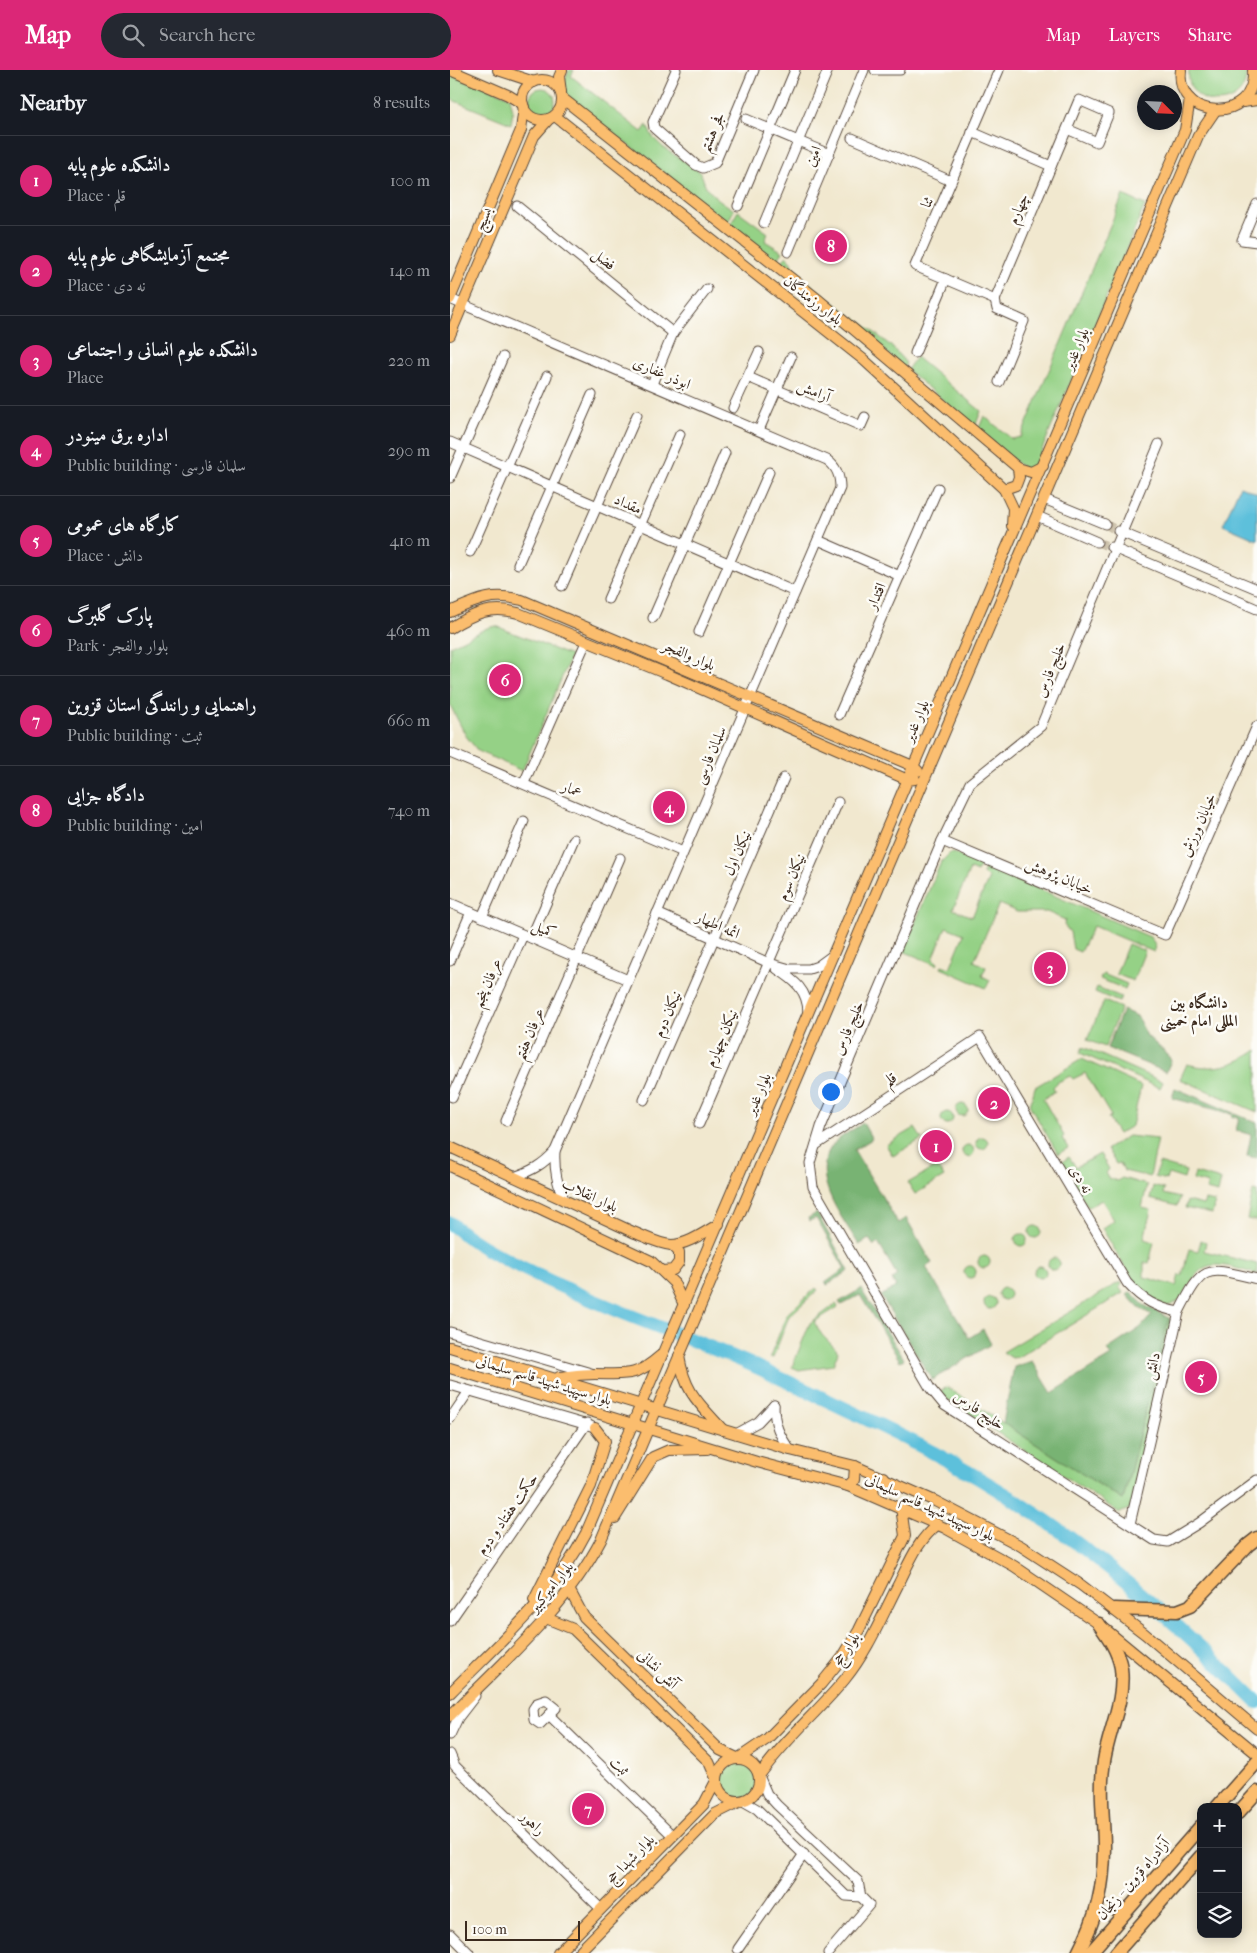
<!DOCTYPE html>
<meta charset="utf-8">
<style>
body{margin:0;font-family:"IM FELL French Canon",Amiri,serif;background:#242831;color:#f1f3f6}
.controls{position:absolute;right:15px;bottom:15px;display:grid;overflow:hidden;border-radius:10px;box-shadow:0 2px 12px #0003}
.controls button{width:45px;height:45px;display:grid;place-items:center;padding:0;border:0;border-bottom:1px solid #363941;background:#171b24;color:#f1f3f6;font:25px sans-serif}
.compass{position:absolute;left:687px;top:15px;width:45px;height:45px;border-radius:50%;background:#171b24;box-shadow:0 2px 12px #0003;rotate:114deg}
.scale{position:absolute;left:15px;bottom:12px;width:115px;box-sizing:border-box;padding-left:5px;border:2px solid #3b2a1e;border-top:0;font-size:14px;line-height:18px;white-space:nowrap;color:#3b2a1e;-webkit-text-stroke:4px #fdfcf7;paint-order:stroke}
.you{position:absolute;left:380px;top:1021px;width:18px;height:18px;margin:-12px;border:4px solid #fff;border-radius:50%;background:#1a73e8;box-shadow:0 0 0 8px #1a73e833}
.badge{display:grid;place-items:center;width:32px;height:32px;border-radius:50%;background:#db2777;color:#fff;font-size:16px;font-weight:700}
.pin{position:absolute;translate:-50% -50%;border:2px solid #fff;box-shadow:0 1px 5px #0006}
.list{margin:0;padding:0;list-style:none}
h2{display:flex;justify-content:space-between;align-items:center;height:65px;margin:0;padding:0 20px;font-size:21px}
h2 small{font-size:16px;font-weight:400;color:#9ea1a6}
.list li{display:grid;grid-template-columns:32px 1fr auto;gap:15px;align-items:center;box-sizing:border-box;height:90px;padding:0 20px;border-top:1px solid #363941}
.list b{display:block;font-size:19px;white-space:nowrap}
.list p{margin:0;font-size:16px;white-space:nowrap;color:#9ea1a6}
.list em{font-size:16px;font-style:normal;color:#9ea1a6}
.icon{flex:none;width:28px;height:28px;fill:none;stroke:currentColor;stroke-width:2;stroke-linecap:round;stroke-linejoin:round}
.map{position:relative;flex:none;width:807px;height:1883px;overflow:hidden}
header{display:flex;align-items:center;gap:30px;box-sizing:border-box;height:70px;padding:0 25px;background:#db2777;color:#fff}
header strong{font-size:24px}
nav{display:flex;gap:28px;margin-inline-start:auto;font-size:18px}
.search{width:350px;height:45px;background:#242831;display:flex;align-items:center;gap:12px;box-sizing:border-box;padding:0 18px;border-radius:28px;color:#9ea1a6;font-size:19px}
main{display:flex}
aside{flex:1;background:#171b24}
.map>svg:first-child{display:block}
.green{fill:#95d186;stroke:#687e52}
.forest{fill:#78b373;stroke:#5a6e48}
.water{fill:#5dc0db;stroke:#4c757c}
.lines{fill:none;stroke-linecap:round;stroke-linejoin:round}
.river{stroke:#5dc0db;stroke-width:14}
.minor-tunnel{stroke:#cdc2ac;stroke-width:9;stroke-dasharray:9 4.5;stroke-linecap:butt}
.minor-casing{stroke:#564639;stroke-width:11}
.major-casing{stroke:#564639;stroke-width:12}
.highway-casing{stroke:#564639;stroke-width:15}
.minor{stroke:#fff;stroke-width:9}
.major{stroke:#fbbd6e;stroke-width:10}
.highway{stroke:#fbbd6e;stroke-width:12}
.labels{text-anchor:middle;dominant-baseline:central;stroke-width:5;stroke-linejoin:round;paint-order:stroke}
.street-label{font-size:15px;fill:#3b2a1e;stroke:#fdfcf7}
.neighbourhood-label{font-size:16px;font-weight:bold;fill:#3b2a1e;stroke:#fdfcf7}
</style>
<header>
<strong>Map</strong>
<div class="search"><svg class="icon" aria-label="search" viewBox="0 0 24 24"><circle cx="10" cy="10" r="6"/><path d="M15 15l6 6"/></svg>Search here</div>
<nav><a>Map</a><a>Layers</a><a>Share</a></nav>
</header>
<main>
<aside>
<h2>Nearby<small>8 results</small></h2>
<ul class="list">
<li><span class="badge">1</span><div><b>دانشکده علوم پایه</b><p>Place · قلم</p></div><em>100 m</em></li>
<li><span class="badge">2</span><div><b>مجتمع آزمایشگاهی علوم پایه</b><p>Place · نه دی</p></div><em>140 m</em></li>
<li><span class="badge">3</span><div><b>دانشکده علوم انسانی و اجتماعی</b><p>Place</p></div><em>220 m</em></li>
<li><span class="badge">4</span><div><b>اداره برق مینودر</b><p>Public building · سلمان فارسی</p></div><em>290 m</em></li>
<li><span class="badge">5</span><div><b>کارگاه های عمومی</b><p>Place · دانش</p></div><em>410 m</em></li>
<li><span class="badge">6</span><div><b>پارک گلبرگ</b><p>Park · بلوار والفجر</p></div><em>460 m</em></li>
<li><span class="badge">7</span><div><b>راهنمایی و رانندگی استان قزوین</b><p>Public building · ثبت</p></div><em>660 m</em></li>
<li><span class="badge">8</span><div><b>دادگاه جزایی</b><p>Public building · امین</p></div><em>740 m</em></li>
</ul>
</aside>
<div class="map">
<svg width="807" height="1883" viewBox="0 0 807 1883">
<rect width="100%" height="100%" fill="#fdfcf7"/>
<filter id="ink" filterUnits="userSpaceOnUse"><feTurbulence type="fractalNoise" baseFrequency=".02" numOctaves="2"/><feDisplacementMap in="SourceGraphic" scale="10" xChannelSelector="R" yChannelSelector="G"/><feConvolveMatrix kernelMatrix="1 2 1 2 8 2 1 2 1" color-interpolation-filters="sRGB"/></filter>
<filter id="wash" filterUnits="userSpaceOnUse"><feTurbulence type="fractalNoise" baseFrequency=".0096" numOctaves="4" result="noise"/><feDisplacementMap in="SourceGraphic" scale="20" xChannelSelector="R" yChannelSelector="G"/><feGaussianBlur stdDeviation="1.12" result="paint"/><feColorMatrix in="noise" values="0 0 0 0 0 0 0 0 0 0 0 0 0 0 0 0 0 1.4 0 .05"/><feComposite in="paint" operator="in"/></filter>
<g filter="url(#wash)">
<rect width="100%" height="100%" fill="#f1e8cf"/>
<g class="green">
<path d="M119,0H124L121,6L192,62L197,55C205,79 230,86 249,101C253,105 253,113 257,118C264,127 275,134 284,140L277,153L116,26L115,10Z"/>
<path d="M739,0H796C799,45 733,40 739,0Z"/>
<path d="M0,1L60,27L63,41L61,54L0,29Z"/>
<circle cx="92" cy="31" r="13"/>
<path d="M673,125L695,135L586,394L582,400L574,399L528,360L534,346L562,369L571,367Z"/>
<path d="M288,141L318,163L315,171L333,182L326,192L280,155Z"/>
<path d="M337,186C350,211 379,228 401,246L400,250L329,194Z"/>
<path d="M405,247L441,276L456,293L454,298L402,253Z"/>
<path d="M466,287L531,341L525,357L457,300Z"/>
<path d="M46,556L121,586L72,701L28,681L16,666L0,635V576L37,558Z"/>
<path d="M501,782L531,794L527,802L520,799L503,839L522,847L539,808L533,804L536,796L700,867L705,874L704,882L643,856L630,882L623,879L620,862L614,855L615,850L597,842H567L549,834L524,891L536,897L532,906L540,910L536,918L491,898L492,895L500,898L514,864L496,857L483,889L488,893L487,895L453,881L491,792Z"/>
<path d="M678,874L695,881L683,911L666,904Z"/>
<path d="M653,904L677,914L675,919L650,909Z"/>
<path d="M647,917L671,927L669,932L645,922Z"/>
<path d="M654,931L671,938L655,977L637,970Z"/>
<path d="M633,977L713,1012L710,1018L630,983Z"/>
<path d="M807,980V1042L730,1009L737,994C764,1001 784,996 807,980Z"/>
<path d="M632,989L691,1016L682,1056L668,1064L658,1048L661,1046L635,1003L623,1009L620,1006L608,1012L603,1017L605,1021L593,1029L614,1066L612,1068L618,1078L608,1084L580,1036L585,1017Z"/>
<circle cx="512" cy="1040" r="6"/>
<circle cx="497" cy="1048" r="6"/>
<path d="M465,1058L472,1069L443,1086L436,1075Z"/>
<path d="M678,1066L708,1069L700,1107L674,1101L670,1093L666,1094L657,1079Z"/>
<circle cx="532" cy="1073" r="6"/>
<circle cx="518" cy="1081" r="6"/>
<path d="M650,1084L659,1099L656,1103L659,1108L667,1111L672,1108L697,1115L692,1138L701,1140L694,1169L704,1172L699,1193H694V1207L726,1216L729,1205L732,1206L739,1179L748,1181L751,1170L756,1172L754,1181L807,1194V1204C794,1201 779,1195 765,1195C737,1196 741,1236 714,1236L688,1220L652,1158L664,1150L652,1130L638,1137L610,1093L619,1087L626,1097Z"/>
<path d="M709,1093L736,1101L734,1109L718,1104L716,1110L705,1107Z"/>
<path d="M487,1096L494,1107L465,1124L458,1113Z"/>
<path d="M745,1103L771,1110L768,1123L756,1120L758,1114L743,1110Z"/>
<path d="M703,1116L714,1119L713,1124L730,1128L727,1136L700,1129Z"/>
<path d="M803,1121L807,1122V1151L797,1149Z"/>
<path d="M755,1130L765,1132L762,1144L735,1138L737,1131L753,1135Z"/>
<circle cx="585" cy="1162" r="6"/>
<circle cx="571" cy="1170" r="6"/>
<circle cx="534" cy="1192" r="6"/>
<circle cx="604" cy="1194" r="6"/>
<circle cx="590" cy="1202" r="6"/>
<circle cx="520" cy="1202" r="6"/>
<path d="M670,1212L672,1215L669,1217L673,1223L568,1287L562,1288L553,1282Z"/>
<circle cx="554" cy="1224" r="6"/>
<path d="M366,1218L368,1220L339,1246L323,1288L320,1287L337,1244Z"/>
<circle cx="540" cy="1233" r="6"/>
<path d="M386,1234L388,1237L364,1252L372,1265L386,1279L388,1282L383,1295L349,1300L342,1297L360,1253Z"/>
<path d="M719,1248L724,1254L681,1438L670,1443L496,1329L489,1322L497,1317L673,1430Z"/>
<circle cx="289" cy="1710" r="19"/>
</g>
<g class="forest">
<path d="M673,940L687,946L697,966L718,985L721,991L716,1002L657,978Z"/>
<path d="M725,1018L807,1053V1088L797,1086L801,1065L786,1060L789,1048L783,1047L782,1044L722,1028Z"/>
<path d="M413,1053L422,1069L404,1080L448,1153L456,1148L482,1193L476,1197L519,1268L533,1259L541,1274L482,1310L431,1226L446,1217L442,1209L447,1205L428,1173L424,1176L419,1169L409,1175C393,1148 359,1108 382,1076C388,1067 403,1060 413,1053Z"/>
<path d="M367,1143L399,1201L377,1215L375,1213L395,1199L366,1148L359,1151L358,1148Z"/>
<path d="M411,1219L454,1289L450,1291L410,1225L391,1235L389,1232Z"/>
<path d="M681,1222L694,1235L719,1248L673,1430L553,1353L564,1297L582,1291L602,1323L661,1286L657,1280L690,1258L702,1245L689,1238L677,1225Z"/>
</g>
<path class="water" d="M790,416L807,423V470L773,455Z"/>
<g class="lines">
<path class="river" d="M0,1153C26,1176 58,1191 89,1206C162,1242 239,1266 313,1300C393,1338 475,1374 550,1421C643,1477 730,1555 807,1632"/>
</g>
</g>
<g filter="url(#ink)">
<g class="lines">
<g class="minor-tunnel">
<path d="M655,454L668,461"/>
<path d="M647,472L660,477"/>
</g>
<g class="minor-casing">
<g id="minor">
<path d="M226,0L203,52L204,58L246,95L253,98L265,93L304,0"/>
<path d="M425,0H450"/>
<path d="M296,49L379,84"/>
<path d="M522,62L601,96"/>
<path d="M402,68L501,111"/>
<path d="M807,134L792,170L807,172"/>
<path d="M67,136L223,263"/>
<path d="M288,136L345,0"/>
<path d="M314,153L378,0"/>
<path d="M338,182L414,0"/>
<path d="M0,229L377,390C387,397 390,406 390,418L105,1081C104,1100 107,1114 115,1131"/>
<path d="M545,230L629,30L659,43L647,72L617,59"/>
<path d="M545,230L465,196L549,0"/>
<path d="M545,230L547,239L574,251L549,312"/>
<path d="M465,283L496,209"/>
<path d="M298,307L411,356L415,347"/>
<path d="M202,314L223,263L257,219"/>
<path d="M283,338L309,282"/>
<path d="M309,360L341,287"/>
<path d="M0,372L345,522"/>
<path d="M709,374L591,656L520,713L492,771L371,1057L360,1093L363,1117L480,1318L494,1335L704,1470L718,1472L749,1453L807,1410"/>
<path d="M0,408L53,287"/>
<path d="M594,429L655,454"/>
<path d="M587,446L647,472"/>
<path d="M668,461L807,519"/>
<path d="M368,470L450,506"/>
<path d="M661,477L807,539"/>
<path d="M20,482L97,306"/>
<path d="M68,494L142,325"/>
<path d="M112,516L187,345"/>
<path d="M158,529L230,364"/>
<path d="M203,548L275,383"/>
<path d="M249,562L319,402"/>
<path d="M389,645L488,418"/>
<path d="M0,683L233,782"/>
<path d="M74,713L136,572"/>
<path d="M492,771L715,865L807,656"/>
<path d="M0,833L178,910"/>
<path d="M207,843L319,893L340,899H359L368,896L383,885"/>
<path d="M32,847L74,751"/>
<path d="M81,868L124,769"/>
<path d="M0,891L21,842"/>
<path d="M327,899C344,910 358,920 358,943"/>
<path d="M2,1027L73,865"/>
<path d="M194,1030L334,708"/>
<path d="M56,1051L170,788"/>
<path d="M249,1054L388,732"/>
<path d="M366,1075L530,967L677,1213C692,1230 707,1238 729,1242"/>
<path d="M64,1107C81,1101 93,1095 105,1081"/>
<path d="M0,1262L141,1303"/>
<path d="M0,1315L141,1356"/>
<path d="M324,1335C324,1354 329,1365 340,1380"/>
<path d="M0,1349L19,1321"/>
<path d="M286,1364L308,1352L324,1335"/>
<path d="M680,1454L729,1242C754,1193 756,1197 807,1209"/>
<path d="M0,1551L137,1353"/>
<path d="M96,1630L106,1638L90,1654L84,1650L83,1639L87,1633Z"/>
<path d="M99,1645L223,1766"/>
<path d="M0,1665L8,1648L25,1626"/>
<path d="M0,1684L5,1696L151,1839"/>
<path d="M310,1708L317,1724L327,1735L408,1811L411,1827L419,1835L378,1883"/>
<path d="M293,1731L307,1739L396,1826L411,1827"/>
<path d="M0,1864L19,1883"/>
<path d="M288,1879L354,1784"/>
</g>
</g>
<g class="major-casing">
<g id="major">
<path d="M0,0L58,25L73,34"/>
<path d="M48,0L84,12"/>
<path d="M731,0C724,51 807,55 803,0"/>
<circle cx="92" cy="30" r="20"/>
<path d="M111,22L109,7L112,0"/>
<path d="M112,28L370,231L568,398L581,402L593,396"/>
<path d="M793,32L807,30"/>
<path d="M105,46L414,290L554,419L563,438L562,456"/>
<path d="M0,229L71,60L74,37"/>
<path d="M0,265L84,66L99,49"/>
<path d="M554,419L566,415L569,407L568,398"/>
<path d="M0,542C27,530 42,522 72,530L463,696L468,701"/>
<path d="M0,558C23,544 41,535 68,543L217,604L458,710L465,709"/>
<path d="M0,1077L183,1162C194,1166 208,1174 221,1175C237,1175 255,1162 269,1154"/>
<path d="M0,1096L201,1191L224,1213L234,1235"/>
<path d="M213,1201L223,1200L229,1192V1182L222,1175"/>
<path d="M0,1277L340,1380L405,1396L485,1431L571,1476L631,1515L695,1564L807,1659"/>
<path d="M229,1286C235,1323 249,1333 273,1360"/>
<path d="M0,1298L307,1392L398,1416L495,1458L564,1496L649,1554L807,1684"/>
<path d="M109,1307C120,1306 133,1304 145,1304C176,1304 185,1308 210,1286"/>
<path d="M398,1416L404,1410L405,1396"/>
<path d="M425,1427C421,1417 424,1411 434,1407"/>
<path d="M165,1448L203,1387L219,1380L257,1379"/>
<path d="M120,1521L134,1547L270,1680L287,1688"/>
<path d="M84,1530L141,1416L155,1371L145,1358"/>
<path d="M96,1548L123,1559L259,1692L266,1708"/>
<path d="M0,1623C49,1573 104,1526 136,1463L735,60L740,29"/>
<path d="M0,1646C54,1591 115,1539 151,1470L748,66L765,41"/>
<path d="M289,1688L317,1669L371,1614L392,1588L409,1560L455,1466L451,1437"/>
<circle cx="288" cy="1710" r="21"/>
<path d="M309,1706C334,1670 367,1643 395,1609C418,1581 432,1546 449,1513C460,1491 468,1470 488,1454"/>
<path d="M108,1883L254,1734L266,1711"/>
<path d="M128,1883L265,1744L289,1732"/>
</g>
</g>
<g class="highway-casing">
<g id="highway">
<path d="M664,1539L727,1541L740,1536L798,1475L807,1468"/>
<path d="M767,1737L807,1692"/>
<path d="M788,1743L807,1722"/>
<path d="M628,1883C647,1847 654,1818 654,1778C654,1749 649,1720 654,1691C659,1659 675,1631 671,1598C668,1581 659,1568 649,1554"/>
<path d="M640,1883L751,1756"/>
<path d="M666,1883L751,1786"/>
</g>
</g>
<use href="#minor" class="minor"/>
<use href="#major" class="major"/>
<use href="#highway" class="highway"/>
</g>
</g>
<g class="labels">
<g class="street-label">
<text transform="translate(262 62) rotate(-66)">فجر هشتم</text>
<text transform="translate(363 86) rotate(-67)">امین</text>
<text transform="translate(477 132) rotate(-67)">ثنا</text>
<text transform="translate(568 139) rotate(-67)">چهارم</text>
<text transform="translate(33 149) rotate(-67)">بسیج</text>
<text transform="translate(154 189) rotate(39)">فضل</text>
<text transform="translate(363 230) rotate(38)">بلوار رزمندگان</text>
<text transform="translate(626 279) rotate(-67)">بلوار غدیر</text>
<text transform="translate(212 303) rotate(23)">ابوذر غفاری</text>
<text transform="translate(364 321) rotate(24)">آرامش</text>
<text transform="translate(178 434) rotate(24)">مقداد</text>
<text transform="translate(426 526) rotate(-66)">اقتدار</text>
<text transform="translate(239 585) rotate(23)">بلوار والفجر</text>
<text transform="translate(600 600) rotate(-68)">خلیج فارس</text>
<text transform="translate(466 651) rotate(-67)">بلوار غدیر</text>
<text transform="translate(260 685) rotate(-67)">سلمان فارسی</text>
<text transform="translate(122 719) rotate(23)">عمار</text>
<text transform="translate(748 755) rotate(-66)">خیابان ورزش</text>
<text transform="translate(287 783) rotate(-67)">نیکان اول</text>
<text transform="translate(609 806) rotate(23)">خیابان پژوهش</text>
<text transform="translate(341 807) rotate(-67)">نیکان سوم</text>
<text transform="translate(268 855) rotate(24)">ائمه اطهار</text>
<text transform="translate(94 859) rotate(23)">کمیل</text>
<text transform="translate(37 913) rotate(-67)">عرفان پنجم</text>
<text transform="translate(217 944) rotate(-67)">نیکان دوم</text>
<text transform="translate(398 958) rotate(-67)">خلیج فارس</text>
<text transform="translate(79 964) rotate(-67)">عرفان هفتم</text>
<text transform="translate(271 968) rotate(-67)">نیکان چهارم</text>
<text transform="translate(440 1009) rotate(-33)">قلم</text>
<text transform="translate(308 1024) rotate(-67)">بلوار غدیر</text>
<text transform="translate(631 1109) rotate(59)">نه دی</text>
<text transform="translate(140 1125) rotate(25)">بلوار انقلاب</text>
<text transform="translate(702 1296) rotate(-77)">دانش</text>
<text transform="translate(94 1310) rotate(17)">بلوار سپهبد شهید قاسم سلیمانی</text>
<text transform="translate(529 1340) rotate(34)">خلیج فارس</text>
<text transform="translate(480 1437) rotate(25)">بلوار سپهبد شهید قاسم سلیمانی</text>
<text transform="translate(57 1444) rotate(-55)">حکمت هفتاد و دوم</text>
<text transform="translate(101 1517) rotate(-51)">بلوار امیرکبیر</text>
<text transform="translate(396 1579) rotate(-57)">بلوار حج</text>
<text transform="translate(208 1599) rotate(44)">آتش نشانی</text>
<text transform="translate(170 1696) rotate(44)">ثبت</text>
<text transform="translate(83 1753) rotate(44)">راهور</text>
<text transform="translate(180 1789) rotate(-46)">بلوار شهدا حج</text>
<text transform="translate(683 1809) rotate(-49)">آزادراه قزوین - زنجان</text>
</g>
<g class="neighbourhood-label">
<text x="749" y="932">دانشگاه بین<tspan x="749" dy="18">المللی امام خمینی</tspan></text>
</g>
</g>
</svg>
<div class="controls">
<button>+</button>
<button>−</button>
<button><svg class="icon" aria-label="layers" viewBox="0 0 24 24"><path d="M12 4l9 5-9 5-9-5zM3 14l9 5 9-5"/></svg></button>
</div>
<svg class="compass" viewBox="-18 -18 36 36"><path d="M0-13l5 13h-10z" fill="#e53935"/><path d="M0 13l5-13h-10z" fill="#9ea1a6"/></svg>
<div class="scale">100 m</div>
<div class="you"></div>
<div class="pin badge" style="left:486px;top:1076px">1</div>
<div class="pin badge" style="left:544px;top:1033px">2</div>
<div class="pin badge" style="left:600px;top:898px">3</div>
<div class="pin badge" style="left:219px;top:737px">4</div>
<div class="pin badge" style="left:751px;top:1307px">5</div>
<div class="pin badge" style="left:55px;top:610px">6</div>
<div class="pin badge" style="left:138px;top:1739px">7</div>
<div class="pin badge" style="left:381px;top:176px">8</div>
</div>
</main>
